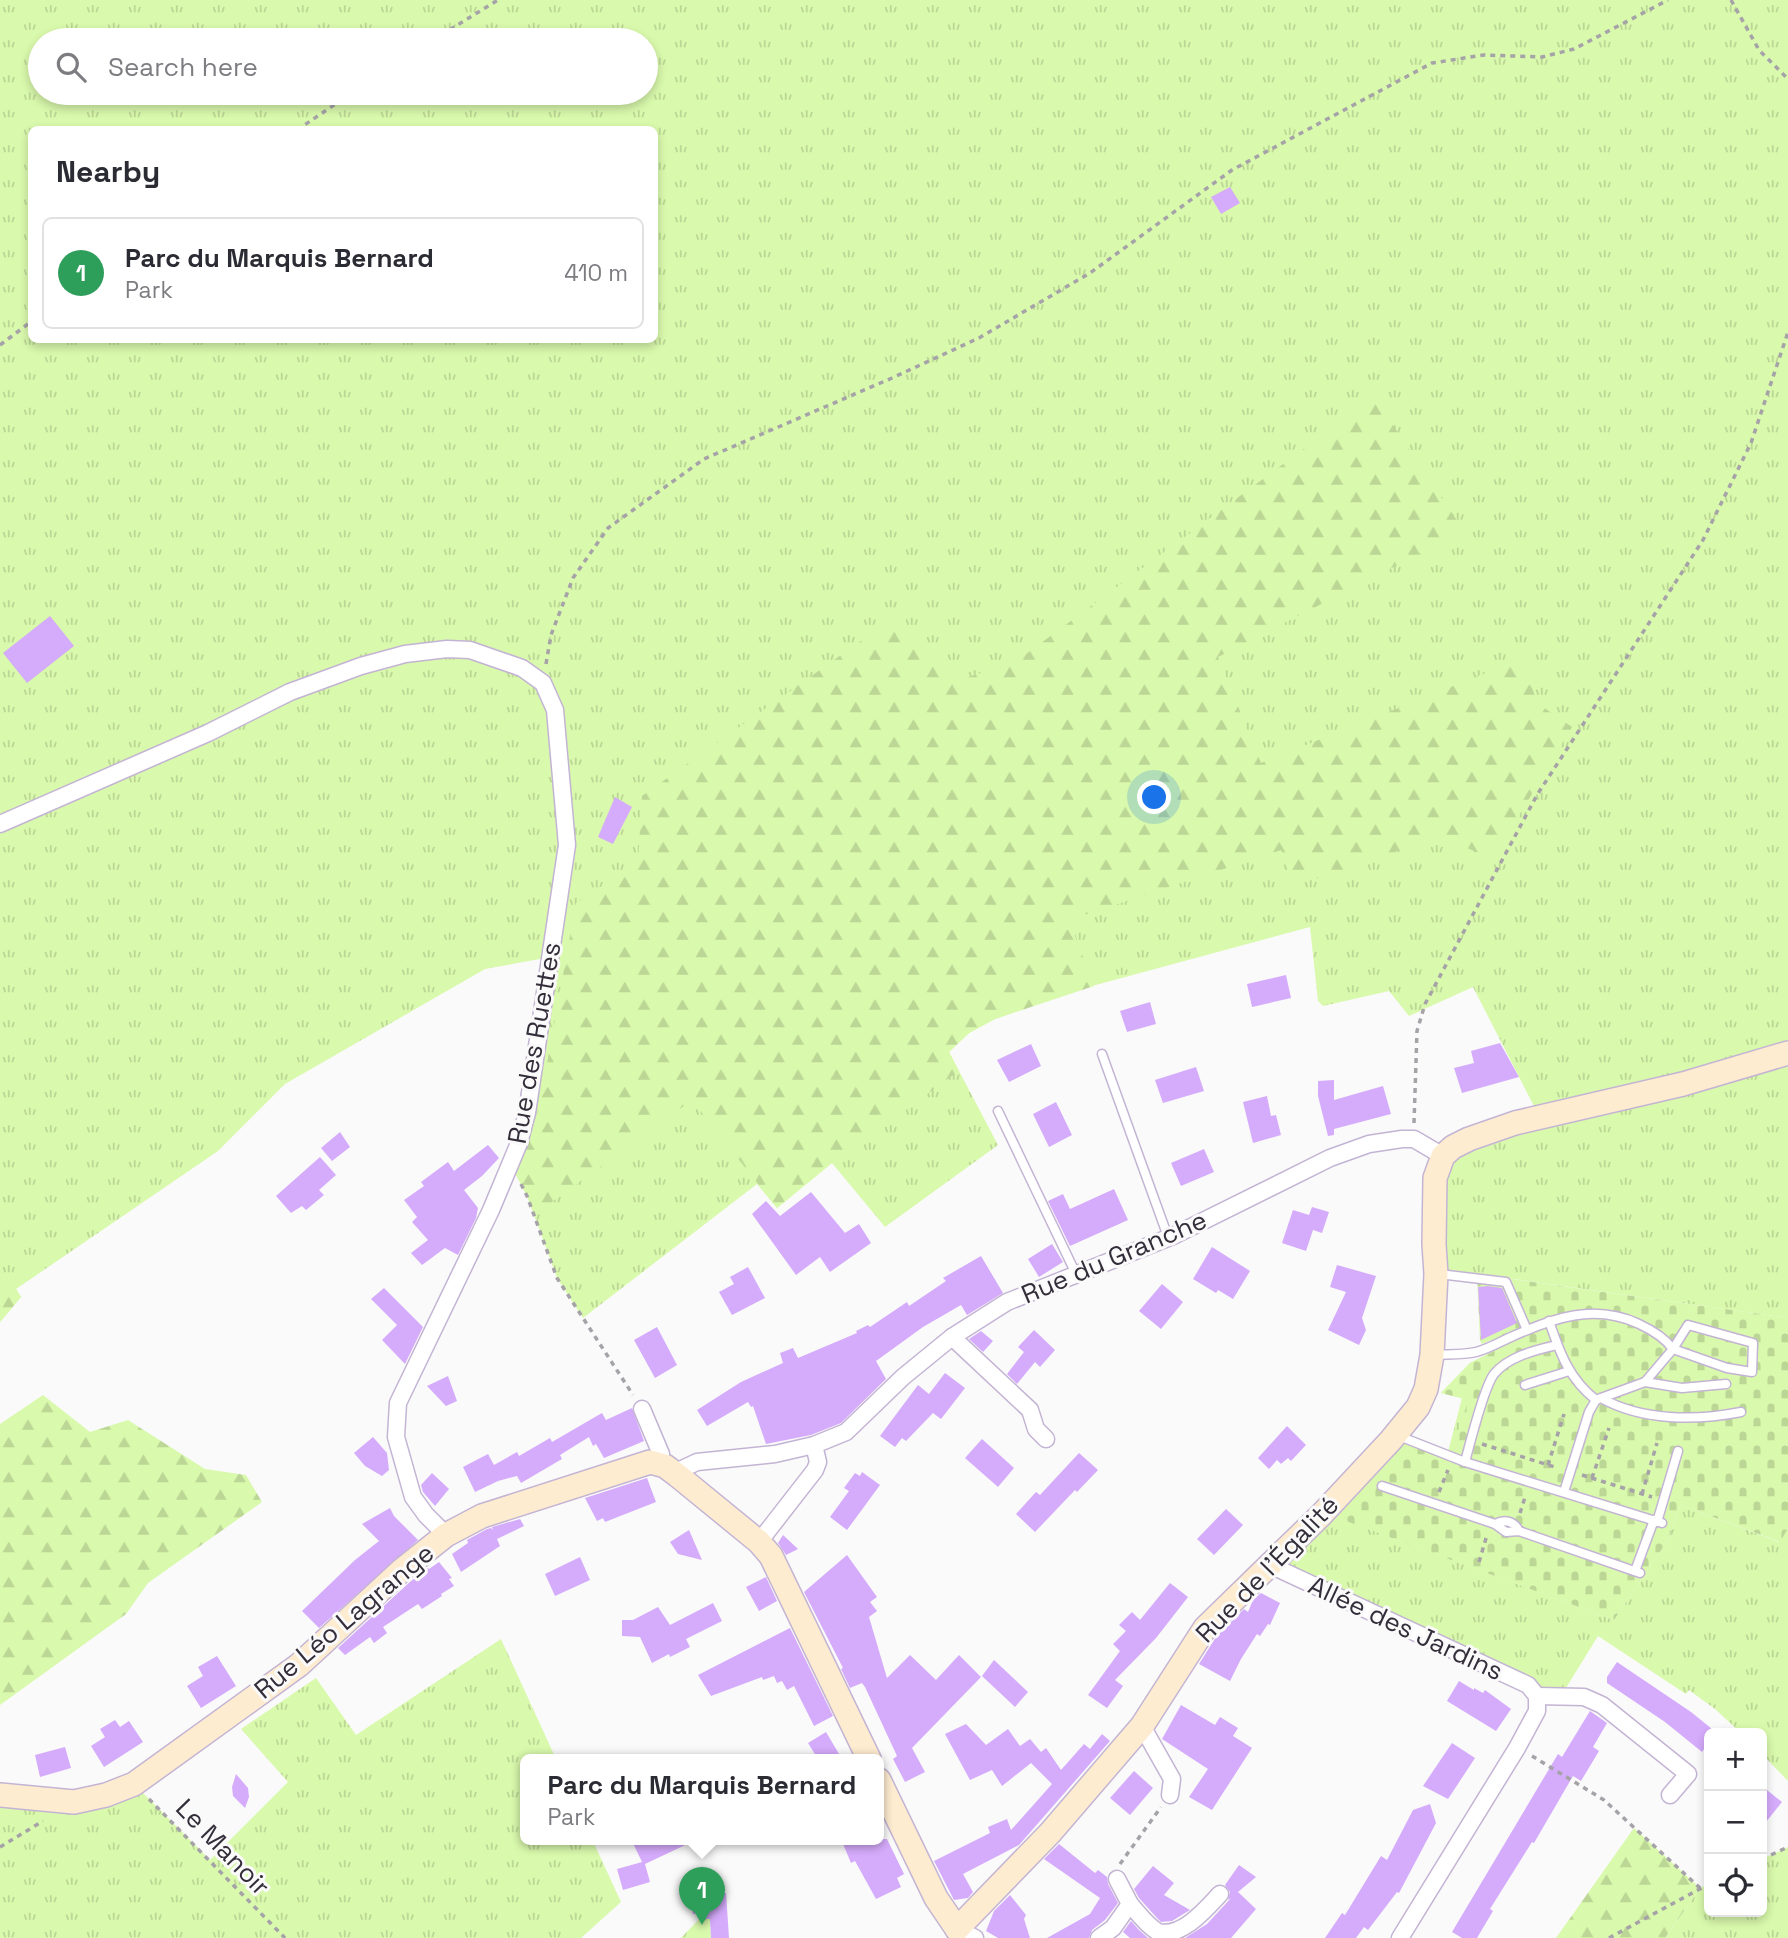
<!DOCTYPE html>
<meta charset="utf-8">
<style>
body{margin:0;font-family:"Space Grotesk",sans-serif;background:#f2f2f3;color:#2b2b33}
.controls{position:absolute;right:21px;bottom:21px;display:grid;overflow:hidden;border-radius:10px;box-shadow:0 4px 10px #0003}
.controls button{width:63px;height:63px;display:grid;place-items:center;padding:0;border:0;border-bottom:2px solid #e1e1e2;background:#fff;color:#2b2b33;font:35px sans-serif}
.you{position:absolute;left:1155px;top:798px;width:24px;height:24px;margin:-18px;border:5px solid #fff;border-radius:50%;background:#1a73e8;box-shadow:0 0 0 10px #1a73e833}
.badge{display:grid;place-items:center;width:46px;height:46px;border-radius:50%;background:#1a73e8;color:#fff;font-size:23px;font-weight:700}
.pin{position:absolute;translate:-50% -58px;filter:drop-shadow(0 2px 4px #0008)}
.pin::after{content:'';position:absolute;top:37px;width:24px;height:21px;background:inherit;clip-path:polygon(0 0,100% 0,50% 100%)}
.popup{position:absolute;left:520px;top:1754px;width:364px;height:91px;box-sizing:border-box;display:grid;place-content:center;border-radius:10px;background:#fff;filter:drop-shadow(0 2px 5px #0005);font-size:23px;white-space:nowrap;color:#7c7c81}
.popup b{font-size:26px;color:#2b2b33}
.popup::after{content:'';position:absolute;left:50%;top:100%;margin-left:-14px;border:14px solid transparent;border-top-color:#fff}
.list{margin:0;padding:0;list-style:none}
h2{display:flex;justify-content:space-between;align-items:center;height:91px;margin:0;padding:0 28px;font-size:30px}
h2 small{font-size:23px;font-weight:400;color:#7c7c81}
.list li{display:grid;grid-template-columns:46px 1fr auto;gap:21px;align-items:center;box-sizing:border-box;height:112px;margin:0 14px 14px;padding:0 14px;border:2px solid #e1e1e2;border-radius:10px}
.list b{display:block;font-size:26px;white-space:nowrap}
.list p{margin:0;font-size:23px;white-space:nowrap;color:#7c7c81}
.list em{font-size:23px;font-style:normal;color:#7c7c81}
.icon{flex:none;width:38px;height:38px;fill:none;stroke:currentColor;stroke-width:2;stroke-linecap:round;stroke-linejoin:round}
.map{position:relative;flex:none;width:1788px;height:1938px;overflow:hidden}
.search{position:absolute;background:#fff;box-shadow:0 4px 10px #0003;left:28px;top:28px;width:630px;height:77px;display:flex;align-items:center;gap:18px;box-sizing:border-box;padding:0 24px;border-radius:38px;color:#7c7c81;font-size:26px}
.panel{position:absolute;background:#fff;box-shadow:0 4px 10px #0003;left:28px;top:126px;width:630px;height:217px;border-radius:10px}
.map>svg:first-child{display:block}
.grass{fill:url(#grass-tufts);fill-rule:evenodd}
.forest{fill:url(#forest-firs)}
.cemetery{fill:url(#cemetery-stones)}
.building{fill:#d5abfb}
.lines{fill:none;stroke-linecap:round;stroke-linejoin:round}
.lane-casing{stroke:#c4b4d4;stroke-width:11}
.street-casing{stroke:#c4b4d4;stroke-width:19}
.secondary-casing{stroke:#c4b4d4;stroke-width:26}
.path{stroke:#a5a2a8;stroke-width:3.5;stroke-dasharray:5 5;stroke-linecap:butt}
.lane{stroke:#fff;stroke-width:8}
.street{stroke:#fff;stroke-width:16}
.secondary{stroke:#feecd0;stroke-width:23}
.labels{text-anchor:middle;dominant-baseline:central;stroke-width:6;stroke-linejoin:round;paint-order:stroke}
.street-label{font-size:26px;fill:#342d3a;stroke:#fafafa}
</style>
<div class="map">
<svg width="1788" height="1938" viewBox="0 0 1788 1938">
<defs>
<pattern id="grass-tufts" width="24" height="20" patternUnits="userSpaceOnUse" patternTransform="scale(1.75)"><rect width="24" height="20" fill="#d9f9ac"/><path d="M3 7l-1-3M5 7V3M7 7l1-3M15 17l-1-3M17 17v-4M19 17l1-3" fill="none" stroke="#bbd695"/></pattern>
<pattern id="forest-firs" width="22" height="20" patternUnits="userSpaceOnUse" patternTransform="scale(1.75)"><rect width="22" height="20" fill="#d9f9ac"/><path d="M5 1l3.5 6h-7zM16 11l3.5 6h-7z" fill="#bbd695"/></pattern>
<pattern id="cemetery-stones" width="16" height="16" patternUnits="userSpaceOnUse" patternTransform="scale(1.75)"><rect width="16" height="16" fill="#d9f9ac"/><path d="M2 7V4a2 2 0 0 1 4 0v3zM10 15v-3a2 2 0 0 1 4 0v3z" fill="#bbd695"/></pattern>
</defs>
<rect width="100%" height="100%" fill="#fafafa"/>
<g class="grass">
<path d="M0,0H1788V1318L1436,1268L1438,1164L1539,1116L1473,987L1409,1016L1389,991L1323,1006L1318,1001L1310,927L1070,992L995,1019L969,1033L949,1052L998,1145L885,1227L832,1163L777,1208L757,1184L583,1318L557,1278L527,1196L511,1165L551,957L485,969L285,1084L218,1151L16,1289L21,1297L0,1322ZM40,40H646V93H40ZM32,130H654V340H32Z"/>
<path d="M1496,1350L1453,1454L1448,1452L1462,1398L1441,1393L1470,1363Z"/>
<path d="M1681,1505L1779,1542L1788,1528V1781L1762,1754V1733H1741L1715,1709L1689,1690L1686,1694L1598,1636L1561,1696H1537L1270,1565L1323,1512L1614,1620L1668,1540Z"/>
<path d="M501,1639L556,1759H525V1839H592L621,1902L581,1938H0V1795L74,1802L134,1784L210,1860L288,1782L241,1729L316,1678L356,1735Z"/>
<path d="M1788,1847V1938H1665L1700,1888L1709,1884V1912H1762V1859Z"/>
<path d="M706,1912V1919H710L711,1938H681Z"/>
</g>
<g class="forest">
<path d="M1374,397L1464,531L1218,657L1261,763L1523,658L1537,703L1572,727L1493,859L1439,836L1339,872L1294,885L1281,850L1069,920L1094,986L995,1019L969,1033L949,1052L959,1071L832,1163L777,1208L692,1100L534,1215L527,1196L516,1175L539,1108L576,903L638,863L642,796L896,616L948,684L1018,660Z"/>
<path d="M7,1275L21,1297L0,1322V1279Z"/>
<path d="M43,1395L90,1432L128,1420L205,1469L246,1475L262,1502L148,1583L126,1614L0,1705V1424Z"/>
<path d="M1634,1828L1700,1888L1665,1938H1556Z"/>
</g>
<path class="cemetery" d="M1477,1274L1788,1318V1528L1780,1542L1681,1505L1668,1540L1614,1620L1330,1515L1402,1442L1451,1461L1468,1400L1441,1393L1470,1363L1496,1350L1491,1340L1482,1344L1480,1340Z"/>
<g class="building">
<path d="M1230,187L1240,203L1221,214L1211,197Z"/>
<path d="M50,616L74,646L27,683L3,653Z"/>
<path d="M615,797L632,807L613,844L598,837Z"/>
<path d="M1286,975L1291,998L1252,1007L1247,984Z"/>
<path d="M1150,1002L1156,1024L1127,1032L1120,1011Z"/>
<path d="M1500,1043L1519,1077L1462,1093L1454,1068L1474,1063L1471,1051Z"/>
<path d="M1031,1044L1041,1066L1009,1082L997,1060Z"/>
<path d="M1196,1067L1204,1091L1163,1103L1155,1080Z"/>
<path d="M1334,1080V1100L1383,1086L1391,1114L1334,1129V1135L1328,1136L1318,1096V1081Z"/>
<path d="M1267,1096L1271,1116L1276,1115L1281,1135L1253,1143L1243,1102Z"/>
<path d="M1056,1102L1072,1135L1049,1147L1033,1114Z"/>
<path d="M340,1132L350,1147L332,1161L321,1148Z"/>
<path d="M488,1145L499,1158L482,1176L464,1190L478,1208L476,1218L458,1255L445,1248L422,1265L411,1253L428,1240L412,1222L417,1217L404,1200L424,1186L421,1182L448,1162L454,1171Z"/>
<path d="M1204,1149L1214,1172L1181,1186L1171,1163Z"/>
<path d="M320,1157L336,1175L319,1190L324,1195L306,1210L302,1206L291,1213L276,1196Z"/>
<path d="M1114,1189L1128,1220L1070,1246L1048,1201L1063,1194L1070,1209Z"/>
<path d="M811,1192L845,1233L859,1224L871,1243L830,1272L820,1257L796,1275L752,1214L766,1201L780,1216Z"/>
<path d="M1312,1207L1329,1212L1322,1233L1313,1230L1306,1251L1282,1243L1293,1210L1309,1215Z"/>
<path d="M1052,1244L1063,1262L1039,1277L1028,1259Z"/>
<path d="M1212,1247L1250,1271L1233,1299L1218,1290L1216,1293L1193,1279Z"/>
<path d="M981,1256L1003,1293L967,1315L961,1305L923,1327L876,1361L886,1379L841,1423L811,1435L766,1444L753,1406L751,1407L748,1402L707,1426L697,1410L741,1382L783,1363L780,1353L793,1348L798,1358L857,1333L856,1331L868,1325L870,1327L907,1302L909,1306L946,1281L943,1278Z"/>
<path d="M1337,1265L1376,1276L1362,1318L1366,1330L1359,1345L1328,1330L1346,1292L1330,1287Z"/>
<path d="M748,1267L765,1298L732,1315L719,1292L734,1284L730,1277Z"/>
<path d="M1162,1284L1183,1302L1161,1329L1139,1311Z"/>
<path d="M1488,1286L1502,1288L1517,1323L1481,1340L1478,1287Z"/>
<path d="M384,1288L423,1327L405,1364L382,1340L397,1325L371,1299Z"/>
<path d="M657,1327L677,1365L655,1378L634,1340Z"/>
<path d="M1034,1330L1055,1350L1040,1367L1035,1362L1017,1384L1007,1374L1024,1352L1018,1347Z"/>
<path d="M981,1331L993,1341L983,1352L969,1339Z"/>
<path d="M945,1373L965,1388L941,1419L933,1413L906,1441L902,1438L895,1447L880,1436L918,1385L929,1394Z"/>
<path d="M448,1376L457,1401L446,1406L427,1386Z"/>
<path d="M632,1408L644,1441L604,1458L596,1444L593,1446L589,1437L560,1455L562,1459L521,1483L517,1476L498,1481L475,1492L463,1467L488,1454L494,1465L517,1452L519,1456L550,1438L552,1442L602,1413L606,1420Z"/>
<path d="M1287,1426L1306,1445L1291,1461L1288,1458L1281,1464L1277,1460L1269,1469L1258,1458Z"/>
<path d="M373,1437L387,1453L389,1470L382,1476L365,1466L354,1453Z"/>
<path d="M982,1439L1014,1468L998,1487L965,1458Z"/>
<path d="M1079,1453L1098,1470L1077,1492L1075,1490L1035,1532L1016,1514L1036,1492L1040,1495Z"/>
<path d="M862,1472L880,1485L847,1530L830,1517L849,1491L844,1488L855,1473L860,1476Z"/>
<path d="M432,1473L449,1489L435,1506L423,1492L421,1485Z"/>
<path d="M647,1478L656,1502L605,1522L603,1518L597,1521L585,1498Z"/>
<path d="M390,1508L394,1516L418,1540L319,1628L302,1611L355,1560L379,1541L362,1524Z"/>
<path d="M1226,1509L1243,1525L1214,1555L1197,1539Z"/>
<path d="M520,1519L524,1526L497,1539L500,1546L461,1572L452,1554L468,1543L467,1540L487,1529L491,1528L493,1530L492,1527Z"/>
<path d="M689,1530L702,1560L678,1554L670,1542Z"/>
<path d="M783,1535L798,1549L786,1555L778,1543Z"/>
<path d="M847,1555L877,1597L870,1602L877,1611L869,1617L887,1678L910,1655L936,1680L959,1655L981,1677L912,1748L925,1772L905,1782L893,1759L897,1756L865,1687L862,1683L850,1688L841,1669L843,1668L804,1592Z"/>
<path d="M580,1557L590,1580L555,1596L545,1574Z"/>
<path d="M439,1562L452,1578L449,1579L454,1586L441,1594L442,1596L422,1609L418,1604L383,1627L387,1633L374,1643L370,1637L345,1655L338,1648L411,1581L428,1568L429,1569Z"/>
<path d="M766,1577L777,1601L759,1611L746,1587Z"/>
<path d="M1170,1583L1188,1597L1156,1638L1115,1680L1123,1686L1107,1708L1088,1695L1120,1651L1113,1644L1126,1631L1119,1625L1132,1612L1140,1620Z"/>
<path d="M1261,1593L1280,1603L1270,1625L1268,1624L1260,1636L1257,1634L1241,1659L1230,1681L1199,1664L1216,1637L1244,1609L1248,1612L1253,1600Z"/>
<path d="M713,1603L722,1621L686,1639L690,1647L670,1657L669,1654L652,1663L640,1637L622,1636V1620H633L658,1607L670,1625Z"/>
<path d="M790,1628L833,1716L814,1726L794,1686L787,1690L782,1681L777,1683L774,1676L763,1680L762,1677L711,1696L698,1675Z"/>
<path d="M217,1656L236,1686L201,1708L187,1686L203,1676L198,1667Z"/>
<path d="M994,1660L1028,1692L1015,1707L982,1676Z"/>
<path d="M1617,1662L1691,1712L1717,1733H1709V1742L1702,1752L1665,1722L1607,1683V1677Z"/>
<path d="M1459,1681L1474,1690V1688L1483,1693L1485,1690L1511,1709L1496,1731L1447,1701Z"/>
<path d="M1181,1705L1215,1725L1220,1717L1238,1728L1233,1736L1252,1748L1212,1810L1189,1797L1208,1769L1162,1739Z"/>
<path d="M1590,1711L1607,1723L1593,1747L1599,1751L1581,1781L1573,1776L1534,1843L1532,1842L1490,1909L1493,1911L1477,1938H1462L1452,1932L1558,1754L1562,1757Z"/>
<path d="M115,1720L120,1727L129,1721L143,1742L104,1767L91,1746L105,1737L100,1729Z"/>
<path d="M966,1724L986,1745L1008,1729L1020,1746L1030,1739L1041,1752L1046,1748L1061,1770L1084,1744L1090,1749L1102,1734L1110,1741L1019,1845L963,1874L973,1892L968,1898L954,1900L934,1861L990,1833L988,1827L1007,1819L1011,1830L1052,1784L1031,1763L1002,1786L992,1770L970,1780L945,1734Z"/>
<path d="M826,1732L842,1759H818L808,1743Z"/>
<path d="M1452,1743L1475,1758L1448,1799L1423,1786Z"/>
<path d="M65,1747L71,1768L40,1777L35,1755Z"/>
<path d="M1134,1771L1153,1788L1130,1815L1110,1798Z"/>
<path d="M236,1774L248,1788L249,1797L245,1808L233,1796L232,1787Z"/>
<path d="M1762,1786L1782,1802L1762,1827Z"/>
<path d="M1430,1804L1436,1823L1399,1893L1397,1892L1368,1930L1364,1927L1356,1938H1325L1342,1913L1345,1915L1381,1856L1387,1860L1413,1810Z"/>
<path d="M631,1839H698L645,1864L650,1882L623,1890L617,1869L642,1862Z"/>
<path d="M841,1839H887L904,1874L897,1878L901,1887L876,1899L855,1861L851,1863Z"/>
<path d="M1059,1844L1095,1873L1098,1870L1107,1877L1108,1884L1118,1903L1105,1920L1092,1930L1089,1938H1047L1090,1914L1100,1898L1044,1859Z"/>
<path d="M1239,1865L1256,1877L1238,1892L1256,1909L1231,1938H1185L1207,1924L1231,1898L1228,1900L1230,1892L1225,1885Z"/>
<path d="M1153,1866L1174,1883L1164,1895L1190,1910L1172,1921L1161,1922L1157,1918L1139,1898L1134,1889Z"/>
<path d="M722,1881V1893H726L729,1938H711L710,1919H706V1912L693,1914L688,1885Z"/>
<path d="M1010,1895L1026,1915L1024,1919L1030,1938H998L986,1931L994,1911Z"/>
<path d="M1131,1921L1139,1930L1148,1938H1130L1123,1932Z"/>
</g>
<g class="lines">
<g class="lane-casing">
<g id="lane">
<path d="M1102,1054L1168,1237"/>
<path d="M998,1111L1076,1274"/>
<path d="M1439,1274L1506,1282L1527,1330"/>
<path d="M1549,1321C1560,1353 1569,1379 1596,1400L1601,1398C1642,1421 1696,1421 1741,1412"/>
<path d="M1688,1325L1753,1343L1752,1372L1727,1368L1673,1349Z"/>
<path d="M1557,1345C1536,1350 1509,1356 1494,1374C1484,1387 1470,1443 1465,1462L1662,1523"/>
<path d="M1434,1355C1447,1354 1463,1355 1476,1352C1488,1349 1500,1342 1511,1337C1553,1318 1594,1303 1639,1324C1652,1330 1664,1337 1673,1349L1645,1382L1601,1398"/>
<path d="M1645,1382L1682,1388L1726,1384"/>
<path d="M1525,1385L1569,1371"/>
<path d="M1399,1436L1465,1462"/>
<path d="M1382,1486L1495,1524L1506,1532L1519,1531L1640,1573"/>
<path d="M1564,1492L1589,1412L1596,1400"/>
<path d="M1657,1522L1678,1451"/>
<path d="M1495,1524C1505,1519 1514,1521 1519,1531"/>
<path d="M1635,1571L1654,1520"/>
</g>
</g>
<g class="street-casing">
<g id="street">
<path d="M0,824L208,733L290,692L361,666L405,654L447,649L470,650L522,668L543,683L555,710L567,845L527,1113L519,1143L491,1210L398,1403L396,1437L413,1497L426,1515L446,1535"/>
<path d="M952,1337L1030,1410L1036,1429L1046,1439"/>
<path d="M642,1409L661,1454V1465"/>
<path d="M677,1475L682,1469L697,1462L775,1454L814,1445L846,1432L903,1377L952,1337L1007,1302L1173,1236L1330,1158L1369,1144L1402,1139H1414L1443,1156"/>
<path d="M759,1542L815,1470L818,1462L814,1445"/>
<path d="M1270,1565L1528,1685L1537,1696V1711L1517,1748L1400,1938"/>
<path d="M1537,1696L1584,1697L1602,1705L1688,1774L1670,1795"/>
<path d="M1142,1726L1172,1779L1170,1795"/>
<path d="M1130,1904C1138,1913 1147,1926 1158,1932C1182,1938 1206,1909 1220,1894"/>
<path d="M957,1929L975,1938"/>
<path d="M1099,1938L1113,1928L1130,1904L1117,1879"/>
</g>
</g>
<g class="secondary-casing">
<g id="secondary">
<path d="M879,1780L936,1898L957,1929"/>
<path d="M0,1795L74,1802L106,1795L134,1784L299,1665L402,1570L446,1535L482,1516L650,1462L665,1466L677,1475L759,1542L771,1556L869,1759"/>
<path d="M957,1929L1050,1833L1142,1726L1205,1628L1322,1514L1391,1440L1418,1407L1426,1389L1432,1355L1436,1274L1434,1244L1435,1178L1443,1156L1453,1147L1469,1139L1515,1123L1683,1084L1788,1053"/>
</g>
</g>
<g class="path">
<path d="M1731,0L1759,50L1788,79"/>
<path d="M433,40L498,0"/>
<path d="M297,130L352,93"/>
<path d="M0,345L32,321"/>
<path d="M546,664L551,635L573,578L608,528L704,459L892,378L979,338L1090,273L1232,170L1432,63L1484,55L1542,57L1574,49L1668,0"/>
<path d="M1414,1123L1417,1031L1425,1004L1537,795L1703,540L1751,443L1788,332"/>
<path d="M521,1184L527,1196L557,1278L633,1395"/>
<path d="M1482,1444L1558,1468"/>
<path d="M1548,1465L1564,1414"/>
<path d="M1582,1475L1652,1497"/>
<path d="M1592,1478L1609,1428"/>
<path d="M1439,1492L1448,1470"/>
<path d="M1642,1494L1657,1443"/>
<path d="M1520,1513L1526,1494"/>
<path d="M1479,1562L1487,1535"/>
<path d="M1532,1756L1604,1800L1700,1888"/>
<path d="M149,1799L285,1938"/>
<path d="M0,1847L43,1821"/>
<path d="M1762,1859L1788,1847"/>
<path d="M1120,1864L1161,1807"/>
<path d="M1609,1938L1709,1884"/>
</g>
<use href="#lane" class="lane"/>
<use href="#street" class="street"/>
<use href="#secondary" class="secondary"/>
</g>
<g class="labels">
<g class="street-label">
<text transform="translate(534 1043) rotate(-80)">Rue des Ruettes</text>
<text transform="translate(1114 1257) rotate(-23)">Rue du Granche</text>
<text transform="translate(1267 1569) rotate(-46)">Rue de l'Égalité</text>
<text transform="translate(344 1621) rotate(-40)">Rue Léo Lagrange</text>
<text transform="translate(1406 1628) rotate(25)">Allée des Jardins</text>
<text transform="translate(223 1847) rotate(46)">Le Manoir</text>
</g>
</g>
</svg>
<div class="controls">
<button>+</button>
<button>−</button>
<button><svg class="icon" aria-label="locate" viewBox="0 0 24 24"><circle cx="12" cy="12" r="6"/><path d="M12 2v4M12 18v4M2 12h4M18 12h4"/></svg></button>
</div>
<div class="you"></div>
<div class="pin badge" style="left:702px;top:1925px;background:#2e9e5b">1</div>
<div class="popup"><b>Parc du Marquis Bernard</b>Park</div>
<div class="search"><svg class="icon" aria-label="search" viewBox="0 0 24 24"><circle cx="10" cy="10" r="6"/><path d="M15 15l6 6"/></svg>Search here</div>
<section class="panel">
<h2>Nearby<small></small></h2>
<ul class="list">
<li><span class="badge" style="background:#2e9e5b">1</span><div><b>Parc du Marquis Bernard</b><p>Park</p></div><em>410 m</em></li>
</ul>
</section>
</div>
